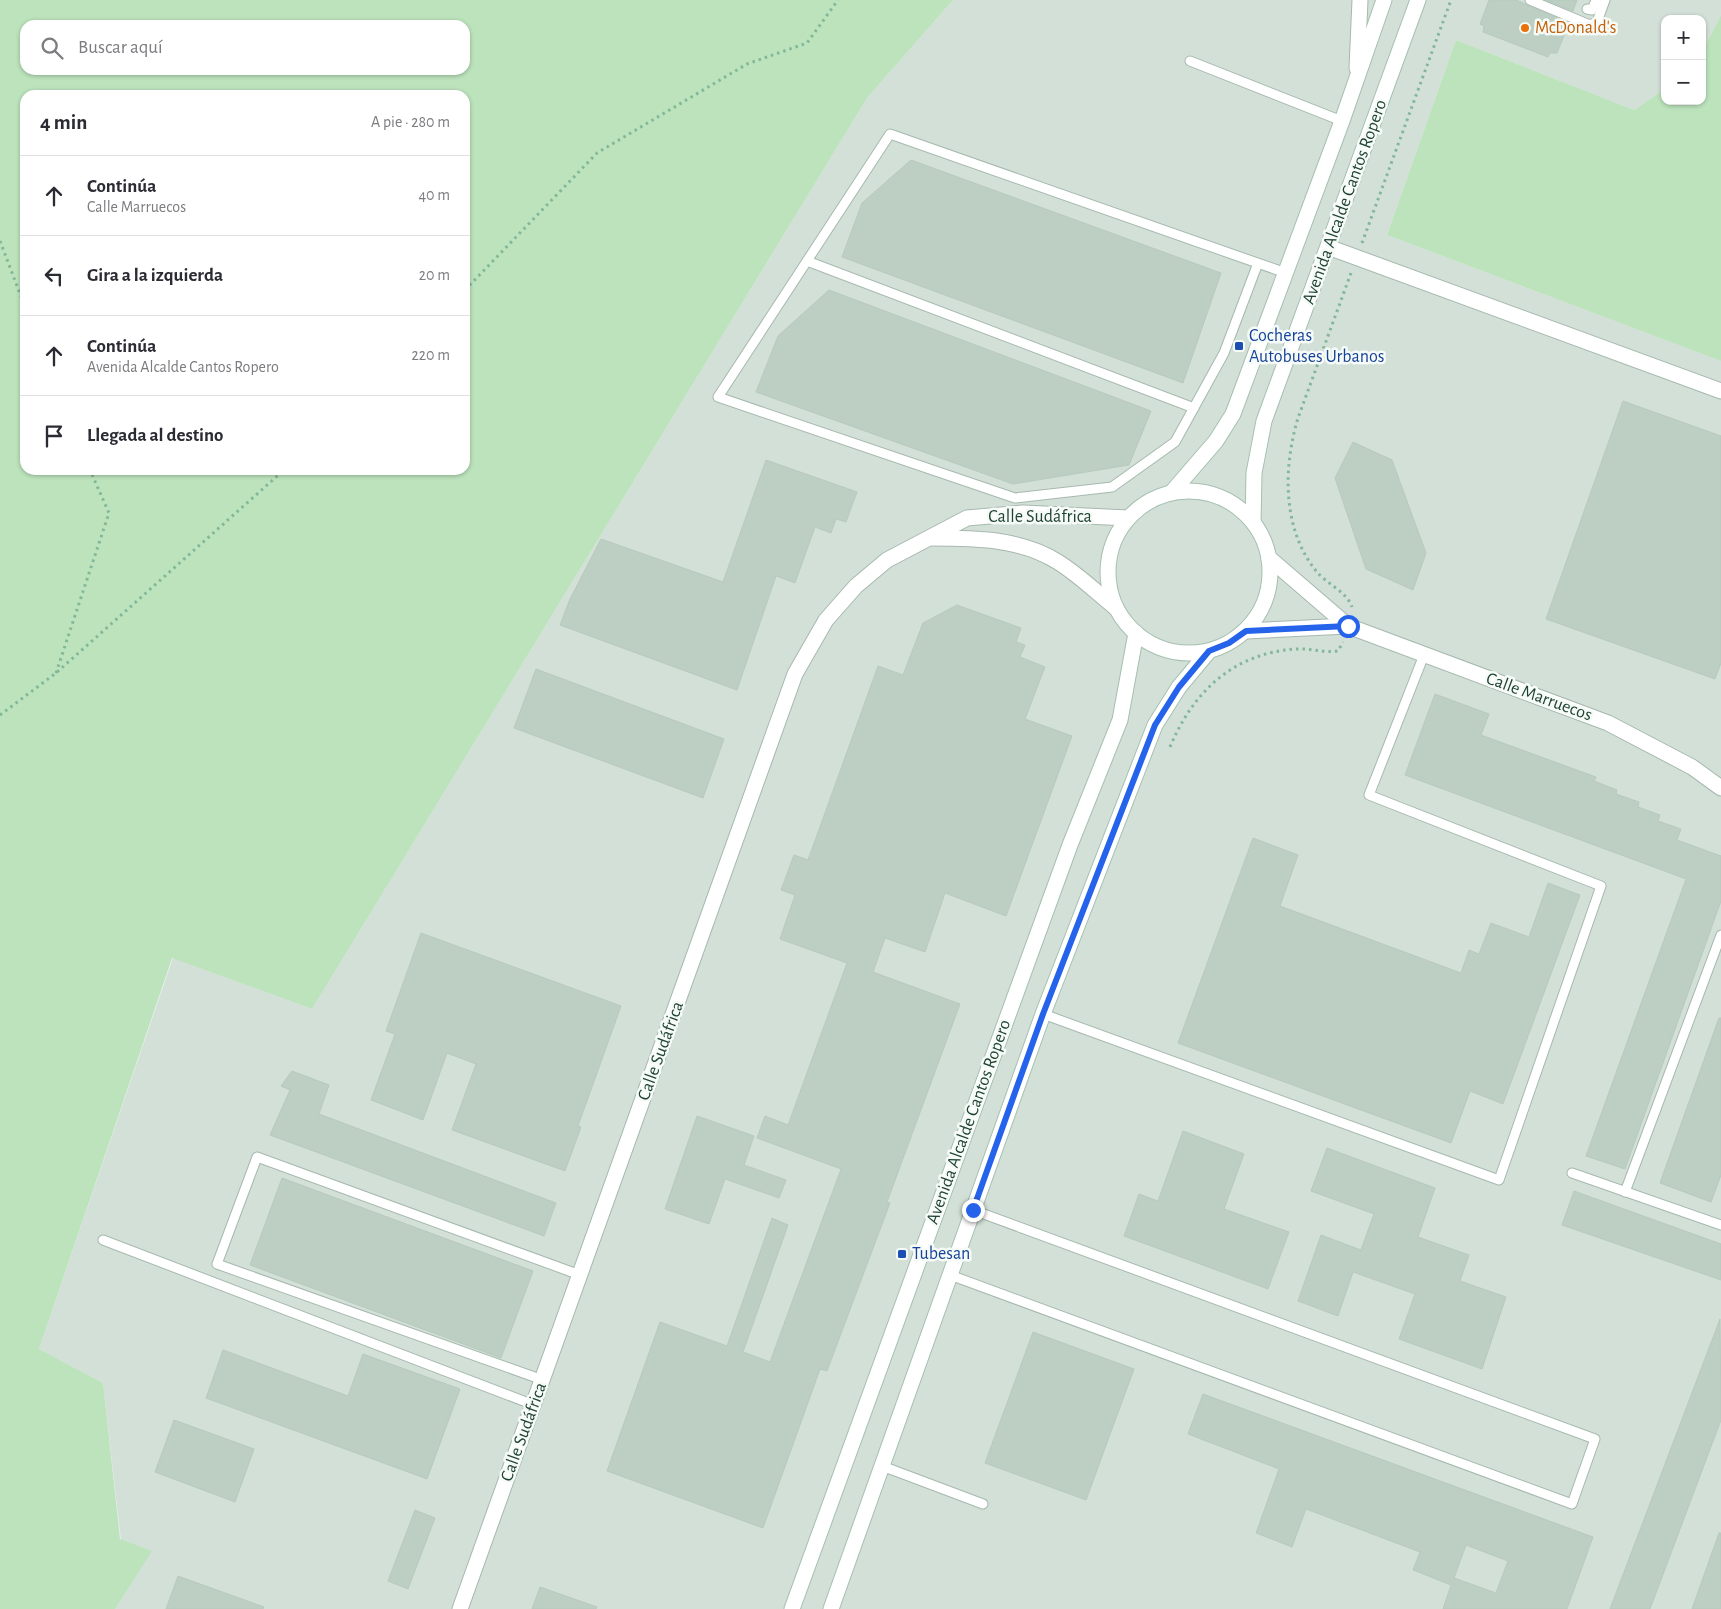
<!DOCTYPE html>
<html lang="es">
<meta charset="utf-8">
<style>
body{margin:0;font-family:"Alegreya Sans",sans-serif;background:#f2f2f3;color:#2b2b33}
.controls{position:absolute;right:15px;top:15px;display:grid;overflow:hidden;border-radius:10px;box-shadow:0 1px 4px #0004}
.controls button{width:45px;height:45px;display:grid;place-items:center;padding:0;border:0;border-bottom:1px solid #e1e1e2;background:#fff;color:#2b2b33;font:25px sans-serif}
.stop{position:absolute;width:15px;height:15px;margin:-11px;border:4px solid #2563eb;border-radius:50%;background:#fff}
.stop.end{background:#2563eb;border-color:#fff;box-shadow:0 1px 5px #0008}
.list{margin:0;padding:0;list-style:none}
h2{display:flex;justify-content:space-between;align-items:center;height:65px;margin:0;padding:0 20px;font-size:21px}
h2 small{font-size:16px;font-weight:400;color:#7c7c81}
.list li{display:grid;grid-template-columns:32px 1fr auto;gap:15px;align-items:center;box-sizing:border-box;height:80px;padding:0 20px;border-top:1px solid #e1e1e2}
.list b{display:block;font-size:19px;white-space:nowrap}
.list p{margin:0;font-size:16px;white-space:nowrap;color:#7c7c81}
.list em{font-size:16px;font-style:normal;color:#7c7c81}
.icon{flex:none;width:28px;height:28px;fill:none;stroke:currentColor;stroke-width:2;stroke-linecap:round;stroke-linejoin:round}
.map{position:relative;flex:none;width:1721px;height:1609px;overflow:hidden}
.search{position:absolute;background:#fff;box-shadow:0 1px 4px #0004;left:20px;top:20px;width:450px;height:55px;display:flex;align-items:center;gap:12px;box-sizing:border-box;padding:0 18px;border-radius:15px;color:#7c7c81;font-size:19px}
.panel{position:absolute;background:#fff;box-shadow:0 1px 4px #0004;left:20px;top:90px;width:450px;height:385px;border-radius:15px}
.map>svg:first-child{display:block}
.built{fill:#d3e0d7}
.green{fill:#bce3bc;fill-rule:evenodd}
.building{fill:#bdcec3;stroke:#b6cabd;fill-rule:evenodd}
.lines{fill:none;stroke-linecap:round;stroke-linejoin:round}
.service-casing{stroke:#a6b9ae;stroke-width:11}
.minor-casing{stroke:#a6b9ae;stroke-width:17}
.tertiary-casing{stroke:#a6b9ae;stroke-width:17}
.secondary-casing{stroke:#a5c0b0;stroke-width:17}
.path{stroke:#82b799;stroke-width:3;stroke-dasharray:2.5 4;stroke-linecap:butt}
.service{stroke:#fff;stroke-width:9}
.minor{stroke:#fff;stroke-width:15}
.tertiary{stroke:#fff;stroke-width:15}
.secondary{stroke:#fff;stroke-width:15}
.route{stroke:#2563eb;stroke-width:6}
.food-dot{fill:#e8710a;stroke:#f6fbf8;stroke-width:2}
.transit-dot{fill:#1a4fb4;stroke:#f6fbf8;stroke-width:2}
.labels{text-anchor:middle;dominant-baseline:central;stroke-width:5;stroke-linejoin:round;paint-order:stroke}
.food-label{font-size:18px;fill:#c56008;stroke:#f6fbf8;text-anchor:start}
.street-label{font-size:18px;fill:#214432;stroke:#f6fbf8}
.transit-label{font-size:18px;fill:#164399;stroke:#f6fbf8;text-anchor:start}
</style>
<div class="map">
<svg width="1721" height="1609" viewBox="0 0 1721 1609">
<rect width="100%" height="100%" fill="#e5f0e8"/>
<path class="built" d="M953,0H1721V15L1702,52V19H1665V89L1634,110L1456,40L1387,235L1721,361V1609H115L151,1551L121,1540L103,1383L39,1349L173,958L312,1009L867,98Z"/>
<g class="green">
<path d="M0,0H953L867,98L312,1009L172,958L39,1349L103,1383L120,1539L152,1551L115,1609H0ZM25,25H465V70H25ZM25,95H465V470H25Z"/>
<path d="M1721,15V361L1387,235L1456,40L1634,110L1665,89V101H1702V52Z"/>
</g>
<g class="building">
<path d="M1489,0H1516L1569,23L1557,53H1550L1548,57L1483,32L1484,26L1480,24Z"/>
<path d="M1546,0H1577L1573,11Z"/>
<path d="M911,160L1221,273L1183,383L842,257L862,203Z"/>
<path d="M829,290L1151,411L1129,465L1013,484L756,392L778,336Z"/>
<path d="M1623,401L1721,436V663L1715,679L1546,619Z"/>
<path d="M1353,442L1392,460L1426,553L1413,590L1366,569L1335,478Z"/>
<path d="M766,460L857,492L846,522L836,519L831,533L815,527L795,583L776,576L737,690L560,625L570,599L601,539L723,582Z"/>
<path d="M957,605L1021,628L1016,642L1025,645L1020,657L1045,667L1025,719L1072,736L1006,916L945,893L925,952L885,938L873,972L960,1004L887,1202L890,1203L827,1371L820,1369L763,1528L607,1471L660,1322L727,1346L772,1218L788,1225L743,1352L770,1362L841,1169L757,1138L765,1116L788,1125L847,963L780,939L795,895L781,890L794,855L808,860L878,666L903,675L923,623Z"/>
<path d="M536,669L724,739L703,798L514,728Z"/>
<path d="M1435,694L1489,714L1481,735L1596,777L1594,781L1617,790L1616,794L1639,802L1638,807L1660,815L1658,821L1681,829L1677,840L1721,856V901L1625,1169L1586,1156L1686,879L1405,775Z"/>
<path d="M1253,838L1298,855L1280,906L1461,973L1469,950L1479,954L1491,923L1529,937L1548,883L1580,895L1503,1104L1470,1091L1451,1143L1178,1043Z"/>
<path d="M421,933L621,1006L578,1126L581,1127L565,1171L452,1130L476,1064L447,1053L423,1120L371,1100L395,1034L386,1031Z"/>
<path d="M1719,1018H1721V1175L1711,1202L1660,1183Z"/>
<path d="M292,1071L329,1085L319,1114L556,1203L544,1236L270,1135L290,1090L281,1086Z"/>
<path d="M697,1116L754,1136L744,1165L786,1180L779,1198L725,1179L709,1224L665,1209Z"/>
<path d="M1183,1131L1244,1154L1224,1209L1289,1232L1268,1289L1124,1236L1139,1194L1158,1201Z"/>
<path d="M1327,1148L1435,1188L1418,1237L1469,1255L1460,1281L1506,1297L1482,1369L1399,1339L1415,1294L1353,1272L1338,1316L1298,1301L1321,1235L1361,1250L1374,1214L1311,1191Z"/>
<path d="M282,1178L533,1271L501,1358L250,1265Z"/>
<path d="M1574,1191L1721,1244V1280L1562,1225Z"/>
<path d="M1720,1319L1721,1420L1650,1609H1610Z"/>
<path d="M1033,1332L1134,1369L1086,1500L985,1463Z"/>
<path d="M223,1350L348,1396L363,1354L460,1389L427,1479L206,1398Z"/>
<path d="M1203,1394L1593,1537L1567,1609H1443L1451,1585L1413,1570L1420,1552L1306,1509L1292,1547L1256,1533L1279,1469L1188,1434ZM1466,1545L1508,1561L1496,1593L1454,1578Z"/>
<path d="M174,1420L254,1449L235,1502L155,1472Z"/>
<path d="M415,1510L435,1518L408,1589L388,1581Z"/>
<path d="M1719,1533H1721V1609H1692Z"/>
<path d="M178,1576L264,1607L263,1609H166Z"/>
<path d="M540,1587L597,1607L596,1609H532Z"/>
</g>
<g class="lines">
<g class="service-casing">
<g id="service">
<path d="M1530,0L1590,25L1597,22L1605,0"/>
<path d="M1587,9L1592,10L1596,0"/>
<path d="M1190,61L1342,121"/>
<path d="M807,261L1194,408"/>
<path d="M1258,263L1224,353L1175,442L1112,487L1015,498L718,397L890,134L1286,273"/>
<path d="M1043,1014L1499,1180L1601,886L1369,795L1424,655"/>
<path d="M1572,1173L1721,1225"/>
<path d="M1625,1192L1721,935"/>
<path d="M103,1240L534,1405"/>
<path d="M950,1275L1572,1504L1595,1439L973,1210"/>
<path d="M543,1380L217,1264L257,1157L580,1275"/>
<path d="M882,1466L983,1504"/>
</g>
</g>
<g class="minor-casing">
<g id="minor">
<path d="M1357,68L1360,0"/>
<path d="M1328,247L1721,391"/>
<path d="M931,538C974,538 1020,538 1058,562C1079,575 1097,593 1116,608"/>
<path d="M460,1609L795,674L826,620L856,586L887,560L967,518L1023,513L1128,518"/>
</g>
</g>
<g class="tertiary-casing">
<g id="tertiary">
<path d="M1269,558L1348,626L1608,723L1692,767L1721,788"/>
<path d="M1246,631L1348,626"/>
</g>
</g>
<g class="secondary-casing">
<g id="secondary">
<circle cx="1189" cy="572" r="81"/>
<path d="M1172,492L1216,441L1233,414L1342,121L1384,0"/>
<path d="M1253,522L1254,473L1264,421L1418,0"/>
<path d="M792,1609L1070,845L1120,720L1136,633"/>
<path d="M831,1609L1043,1014L1155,725L1179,687L1209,651"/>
</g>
</g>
<g class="path">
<path d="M0,241L25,307"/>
<path d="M1362,243L1451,0"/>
<path d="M1351,273L1298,418C1283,468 1282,530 1317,572C1327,584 1347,592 1352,607"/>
<path d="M465,290L597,153L747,64L807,43L838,0"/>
<path d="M56,673L109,513L90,470"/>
<path d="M0,715L56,673L284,470"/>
<path d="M1170,747C1193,692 1233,653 1296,649C1310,648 1324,653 1338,651L1343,642"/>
</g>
<use href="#service" class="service"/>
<use href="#minor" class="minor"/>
<use href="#tertiary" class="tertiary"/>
<use href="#secondary" class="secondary"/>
</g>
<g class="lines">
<path class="route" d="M973,1210L1043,1014L1155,725L1179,687L1209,651L1229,643L1246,631L1348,626"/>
</g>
<circle class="food-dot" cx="1525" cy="28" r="5"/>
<g class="transit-dot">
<rect x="1234" y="341" width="10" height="10" rx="2.5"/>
<rect x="897" y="1249" width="10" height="10" rx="2.5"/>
</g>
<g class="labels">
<g class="food-label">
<text x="1535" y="28">McDonald's</text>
</g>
<g class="street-label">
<text transform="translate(1345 202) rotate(-70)">Avenida Alcalde Cantos Ropero</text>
<text x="1040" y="517">Calle Sudáfrica</text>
<text transform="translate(1539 697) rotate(20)">Calle Marruecos</text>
<text transform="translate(661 1051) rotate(-70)">Calle Sudáfrica</text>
<text transform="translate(969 1122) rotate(-70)">Avenida Alcalde Cantos Ropero</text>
<text transform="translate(524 1432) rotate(-70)">Calle Sudáfrica</text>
</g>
<g class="transit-label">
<text x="1249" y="336">Cocheras<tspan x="1249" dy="21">Autobuses Urbanos</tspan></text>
<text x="912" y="1254">Tubesan</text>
</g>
</g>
</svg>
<div class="controls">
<button>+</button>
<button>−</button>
</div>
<div class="stop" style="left:1348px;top:626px"></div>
<div class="stop end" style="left:973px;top:1210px"></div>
<div class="search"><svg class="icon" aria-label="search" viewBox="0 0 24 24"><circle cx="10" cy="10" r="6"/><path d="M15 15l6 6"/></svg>Buscar aquí</div>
<section class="panel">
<h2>4 min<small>A pie · 280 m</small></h2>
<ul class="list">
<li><svg class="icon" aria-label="ahead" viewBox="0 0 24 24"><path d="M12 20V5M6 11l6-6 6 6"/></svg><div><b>Continúa</b><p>Calle Marruecos</p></div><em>40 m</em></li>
<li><svg class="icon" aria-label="left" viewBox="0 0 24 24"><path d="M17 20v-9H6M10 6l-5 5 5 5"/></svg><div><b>Gira a la izquierda</b></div><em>20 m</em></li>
<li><svg class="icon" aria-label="ahead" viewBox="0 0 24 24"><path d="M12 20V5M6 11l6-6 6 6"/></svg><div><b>Continúa</b><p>Avenida Alcalde Cantos Ropero</p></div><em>220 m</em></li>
<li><svg class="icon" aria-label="arrive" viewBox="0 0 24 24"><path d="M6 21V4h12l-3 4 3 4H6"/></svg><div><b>Llegada al destino</b></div></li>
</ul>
</section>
</div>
